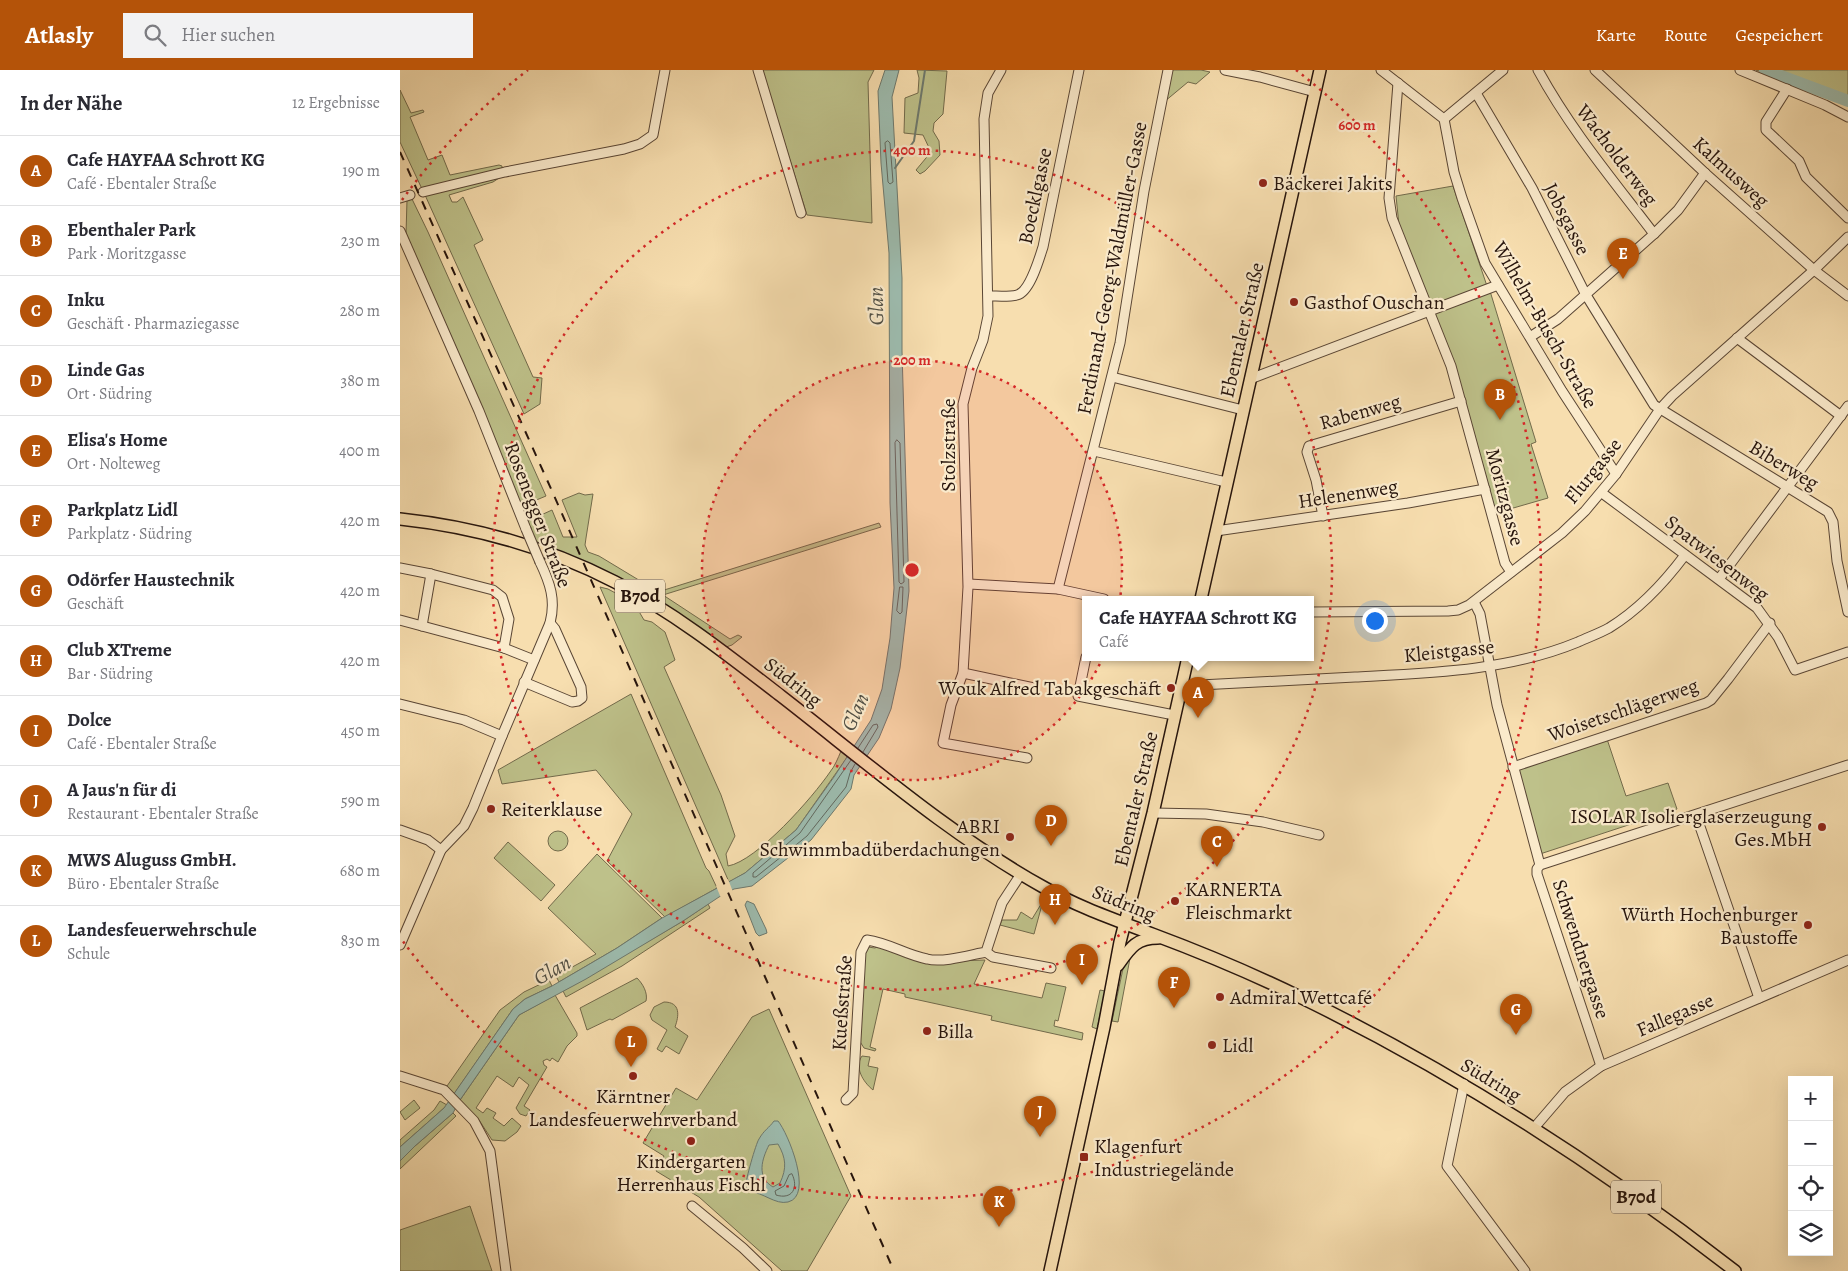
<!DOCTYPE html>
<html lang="de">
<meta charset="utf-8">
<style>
body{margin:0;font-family:Alegreya,serif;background:#f2f2f3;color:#2b2b33}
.controls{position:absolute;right:15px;bottom:15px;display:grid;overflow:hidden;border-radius:0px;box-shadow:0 5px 20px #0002}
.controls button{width:45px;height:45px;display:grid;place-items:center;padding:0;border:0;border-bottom:1px solid #e1e1e2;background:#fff;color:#2b2b33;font:25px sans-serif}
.you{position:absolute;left:974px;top:550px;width:18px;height:18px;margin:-12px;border:4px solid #fff;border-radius:50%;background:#1a73e8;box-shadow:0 0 0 8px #1a73e833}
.badge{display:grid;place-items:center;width:32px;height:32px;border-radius:50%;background:#b45309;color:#fff;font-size:16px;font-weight:700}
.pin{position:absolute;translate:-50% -41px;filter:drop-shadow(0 1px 2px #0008)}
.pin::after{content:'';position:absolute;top:26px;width:18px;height:15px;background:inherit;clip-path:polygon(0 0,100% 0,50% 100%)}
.popup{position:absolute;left:682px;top:526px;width:232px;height:65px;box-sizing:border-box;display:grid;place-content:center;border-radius:0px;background:#fff;filter:drop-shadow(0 1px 4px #0005);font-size:16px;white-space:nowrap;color:#7c7c81}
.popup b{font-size:19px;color:#2b2b33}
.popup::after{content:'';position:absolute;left:50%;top:100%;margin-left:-10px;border:10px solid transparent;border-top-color:#fff}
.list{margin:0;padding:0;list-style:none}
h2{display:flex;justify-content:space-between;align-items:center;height:65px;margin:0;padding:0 20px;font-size:21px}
h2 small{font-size:16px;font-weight:400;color:#7c7c81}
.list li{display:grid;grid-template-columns:32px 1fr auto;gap:15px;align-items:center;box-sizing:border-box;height:70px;padding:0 20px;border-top:1px solid #e1e1e2}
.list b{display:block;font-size:19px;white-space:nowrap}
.list p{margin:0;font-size:16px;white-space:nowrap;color:#7c7c81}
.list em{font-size:16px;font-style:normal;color:#7c7c81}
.icon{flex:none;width:28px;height:28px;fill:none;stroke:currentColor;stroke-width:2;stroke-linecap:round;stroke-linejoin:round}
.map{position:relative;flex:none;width:1448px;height:1201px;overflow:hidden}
header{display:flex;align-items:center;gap:30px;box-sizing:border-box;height:70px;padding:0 25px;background:#b45309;color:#fff}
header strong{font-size:24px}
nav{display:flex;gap:28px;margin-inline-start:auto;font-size:18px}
.search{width:350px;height:45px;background:#f2f2f3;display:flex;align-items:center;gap:12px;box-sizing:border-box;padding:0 18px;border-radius:0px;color:#7c7c81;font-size:19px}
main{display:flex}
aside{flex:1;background:#fff}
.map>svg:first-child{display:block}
.green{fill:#bec18a;stroke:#726a4b}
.water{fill:#9dbcaf;stroke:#6d796e;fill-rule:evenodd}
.pier{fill:#f7deaf}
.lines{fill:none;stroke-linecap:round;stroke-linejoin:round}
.shore{stroke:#62685e;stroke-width:1}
.stream{stroke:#6d796e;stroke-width:2}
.river{stroke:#9dbcaf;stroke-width:12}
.minor-casing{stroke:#5a4635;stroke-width:11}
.major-casing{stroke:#26140c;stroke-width:14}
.minor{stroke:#faeacb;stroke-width:9}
.major{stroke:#f7deaf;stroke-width:11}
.rail{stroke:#26140c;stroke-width:2;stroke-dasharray:9 9;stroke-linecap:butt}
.minor-bridge-casing{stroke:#5a4635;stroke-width:11;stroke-linecap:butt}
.minor-bridge{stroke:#faeacb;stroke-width:9}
.ring{fill:none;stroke:#d62828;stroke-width:2.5;stroke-dasharray:2.5 5}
.poi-dot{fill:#8f2418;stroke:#faeacb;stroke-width:2}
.labels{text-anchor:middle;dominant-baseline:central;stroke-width:4.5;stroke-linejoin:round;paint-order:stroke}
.shield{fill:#faeacb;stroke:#665445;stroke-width:1}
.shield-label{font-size:19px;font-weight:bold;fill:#26140c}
.street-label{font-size:20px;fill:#26140c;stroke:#faeacb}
.poi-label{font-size:20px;fill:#26140c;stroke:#faeacb;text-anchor:start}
.water-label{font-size:21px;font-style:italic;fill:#504f45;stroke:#faeacb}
.centre{fill:#d62828;stroke:#faeacb;stroke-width:2.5}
.ring-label{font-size:15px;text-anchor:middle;font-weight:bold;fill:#d62828;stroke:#faeacb;stroke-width:4.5;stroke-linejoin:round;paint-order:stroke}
</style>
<header>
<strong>Atlasly</strong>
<div class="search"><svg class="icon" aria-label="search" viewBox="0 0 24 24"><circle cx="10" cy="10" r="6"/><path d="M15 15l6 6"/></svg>Hier suchen</div>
<nav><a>Karte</a><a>Route</a><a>Gespeichert</a></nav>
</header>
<main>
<aside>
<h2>In der Nähe<small>12 Ergebnisse</small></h2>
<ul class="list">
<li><span class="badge">A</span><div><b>Cafe HAYFAA Schrott KG</b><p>Café · Ebentaler Straße</p></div><em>190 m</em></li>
<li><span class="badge">B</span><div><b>Ebenthaler Park</b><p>Park · Moritzgasse</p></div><em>230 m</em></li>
<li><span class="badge">C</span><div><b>Inku</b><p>Geschäft · Pharmaziegasse</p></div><em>280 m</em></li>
<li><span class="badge">D</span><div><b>Linde Gas</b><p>Ort · Südring</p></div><em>380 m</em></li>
<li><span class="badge">E</span><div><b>Elisa's Home</b><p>Ort · Nolteweg</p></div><em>400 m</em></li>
<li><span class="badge">F</span><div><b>Parkplatz Lidl</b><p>Parkplatz · Südring</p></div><em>420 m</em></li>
<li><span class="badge">G</span><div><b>Odörfer Haustechnik</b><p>Geschäft</p></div><em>420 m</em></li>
<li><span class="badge">H</span><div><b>Club XTreme</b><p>Bar · Südring</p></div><em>420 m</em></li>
<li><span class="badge">I</span><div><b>Dolce</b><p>Café · Ebentaler Straße</p></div><em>450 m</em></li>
<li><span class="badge">J</span><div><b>A Jaus'n für di</b><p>Restaurant · Ebentaler Straße</p></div><em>590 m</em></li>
<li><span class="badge">K</span><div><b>MWS Aluguss GmbH.</b><p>Büro · Ebentaler Straße</p></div><em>680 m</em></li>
<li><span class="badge">L</span><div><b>Landesfeuerwehrschule</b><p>Schule</p></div><em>830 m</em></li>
</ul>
</aside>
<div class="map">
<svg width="1448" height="1201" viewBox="0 0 1448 1201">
<rect width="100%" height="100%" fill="#f7deaf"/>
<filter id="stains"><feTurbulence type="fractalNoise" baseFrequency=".004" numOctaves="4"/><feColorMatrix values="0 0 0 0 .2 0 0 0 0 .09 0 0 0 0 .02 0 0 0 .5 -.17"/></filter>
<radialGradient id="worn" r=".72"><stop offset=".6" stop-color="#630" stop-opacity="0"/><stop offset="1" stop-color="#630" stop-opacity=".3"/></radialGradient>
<g class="green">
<path d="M362,0H474L468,12L472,153L407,145Z"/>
<path d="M517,0L547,1L543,44L534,53L533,61L539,71L540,85L525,101L520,104L516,100L531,82L523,65L504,63L505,28L518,23L519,8Z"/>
<path d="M770,0H801L810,2L796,14L788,12L764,32Z"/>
<path d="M1356,0H1448V36Z"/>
<path d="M0,20L11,43L23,40L24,42L10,47L28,90L42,85L50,105L99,95L102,96V99L22,119L0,72Z"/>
<path d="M99,108L93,112L49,125L52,132H57L63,127L83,170L74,175L133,307L142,308L140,334L124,344L25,125Z"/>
<path d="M1053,116L1087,216L1030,238L999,155L996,126Z"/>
<path d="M12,129L28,162L146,426L134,431L137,440L127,444L124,442L6,164L7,130Z"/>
<path d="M1090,221L1136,372L1131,374L1148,428L1096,443L1064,327L1053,293L1032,242Z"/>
<path d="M179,423L185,425L193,424L186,468L185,475L188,482L199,486L252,518L261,521L479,453L481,457L263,525L330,569L338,565L342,567L332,575L326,577L211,504L168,484L135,472L128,451L152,440L163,467H177L162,430Z"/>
<path d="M200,517L208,519L234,533L244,550L252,552L265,562L275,590L264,597L321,725L335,766L326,784L328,796C357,791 413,727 430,702C435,696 438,688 441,681L448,686L396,760L345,803L329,812Z"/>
<path d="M231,624L306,798L309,801L317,818L265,847L207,791L232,744L196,700L102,714L98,700Z"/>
<path d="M1207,669L1226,726L1268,713L1277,739L1140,784L1117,699Z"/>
<circle cx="158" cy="771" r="10"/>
<path d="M108,772L155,815L141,831L94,788Z"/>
<path d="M197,784L262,848L217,878L159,912L156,906L196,884L148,838Z"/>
<path d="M643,831L634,864L600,855L602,850H617L621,842L632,849Z"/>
<path d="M308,834L310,838L222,896L166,927L163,921L283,851Z"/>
<path d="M480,875L525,892L585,890L574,914L642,928L646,913L666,917L658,951L655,950L654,956L683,963L682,970L591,950L592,946L505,927V924L483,919L470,977L476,979L475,981L464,978L459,970L463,883L468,877L475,878Z"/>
<path d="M731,883L718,952L712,951L725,889Z"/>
<path d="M237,908C243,914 248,923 246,931L212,950L210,949L187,960L180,938Z"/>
<path d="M149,910L152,916L125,929L113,939L54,1024L47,1016L100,940L124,922Z"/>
<path d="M700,920L705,921L697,959L692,957Z"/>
<path d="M155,925L177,963V966L167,976L158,992L152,988L150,991L147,989L143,991L144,995L147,997L124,1036L130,1040L126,1046L120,1044L116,1038L129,1015L119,1007L113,1017L97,1006L76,1038L83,1043L87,1038L96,1043L93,1048L104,1056L112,1048L121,1056L117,1062L105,1071L92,1070L79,1050L60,1030L119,945Z"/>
<path d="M264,932C281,932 279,946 275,957L288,966L279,984L266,976L262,982L257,979L267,960L252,950L250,945L254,937Z"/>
<path d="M369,939L451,1126L407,1201H382L299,1127L256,1101L264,1086L243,1073L276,1018L297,1030L352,947Z"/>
<path d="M462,986L470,987L468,996L478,998L473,1020C463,1012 454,997 462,986Z"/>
<path d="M14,1030L20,1038L5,1050L0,1042Z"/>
<path d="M40,1031L47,1035L44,1038L0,1077V1070L34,1040Z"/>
<path d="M53,1043L56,1046L0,1099V1091L15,1076Z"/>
<path d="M70,1136L92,1201H0V1160Z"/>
</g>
<g class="water">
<path d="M485,0H499L492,27L502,208V281L509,521L500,598L491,639L479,668L454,705L451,719L411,770L352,816L334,819L319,827L283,851L186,909L119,945L60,1030L53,1043L15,1076L0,1091V1077L44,1038L113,939L125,929L152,916L217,878L262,848L345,803L396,760L434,707L471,650L482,619L490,568L494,518L490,433L489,183L481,93L478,21Z"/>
<path d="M347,831L354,834L366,859L367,863L359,866L356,863L345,835Z"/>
<path d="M374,1051H378C388,1063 414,1126 388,1132C375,1135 363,1122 350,1122C348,1119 346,1119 346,1115C345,1112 356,1073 359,1069C364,1060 369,1058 374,1051ZM378,1074C386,1088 387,1098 380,1113L373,1117C356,1107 362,1089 369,1075Z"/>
</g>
<path class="pier" d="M328,809L333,822L321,828L316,816Z"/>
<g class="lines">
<g class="shore">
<path d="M488,71L490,73L493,112L490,114L488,112L485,73Z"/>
<path d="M497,370L500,373L504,512L501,514L499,512L495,373Z"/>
<path d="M500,517H503L502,542L500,544L497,541Z"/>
<path d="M458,678L473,655L477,654L478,657L463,682"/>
<path d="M451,690L400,763L353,803V807H356L407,766L446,717L450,703L455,694"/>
<path d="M392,1104C399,1118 392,1130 376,1125L375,1121L384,1116L389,1105Z"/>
</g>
<path class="stream" d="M495,98L514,71L525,0"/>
<path class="river" d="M1365,0L1448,31"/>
<g class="minor-casing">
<g id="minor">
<path d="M358,0L401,143"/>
<path d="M601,0L588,23L584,49L588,246L583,270L572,298L563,334L568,517L563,603L551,635L543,673L627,688"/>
<path d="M825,0L860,7L915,22"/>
<path d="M981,0L1044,49L1054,102L1062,128L1085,193L1162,321L1216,404"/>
<path d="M1138,0C1170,59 1213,110 1254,164"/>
<path d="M1195,0L1305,103L1414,200L1448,226"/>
<path d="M1340,0L1425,35L1448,47"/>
<path d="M998,13L989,128L992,148L1051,296L1105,493L1111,502"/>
<path d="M1387,19L1366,52V60L1399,91L1406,107L1448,148"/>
<path d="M1076,23L1132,118L1186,225L1254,335L1428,442L1433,452L1437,491L1448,542"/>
<path d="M1044,49L1103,0"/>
<path d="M23,122L105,102L224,79L240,74L253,65L265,0"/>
<path d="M0,128L10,125"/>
<path d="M0,161L79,341L126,459"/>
<path d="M589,226C598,226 609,227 617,225C630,222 639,189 643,177L679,0"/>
<path d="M1130,267L1158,249L1254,164L1278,140L1305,103"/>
<path d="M1337,268L1441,346"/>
<path d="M712,307L843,340"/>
<path d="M850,309L1098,215"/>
<path d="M694,381L826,412"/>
<path d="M1202,423L1357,538L1378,567L1395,600L1448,582"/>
<path d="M923,446L916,410L907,382L909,376L1061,331"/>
<path d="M816,461L1008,433L1085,419"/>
<path d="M0,498L31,504"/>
<path d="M1319,509L1448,336"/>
<path d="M569,514L658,519L704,529"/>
<path d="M658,519L720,273L744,121L768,0"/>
<path d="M1074,532L1080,544L1097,635L1140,795"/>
<path d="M910,542L1048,541L1058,540L1069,535L1162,463L1185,441L1216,404L1260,339L1272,326L1414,200L1448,167"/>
<path d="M0,550L104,578L134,590"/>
<path d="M22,556L31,504L93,520L102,527L109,549L104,578"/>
<path d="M686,587L678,626L774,645"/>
<path d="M563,603L634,618"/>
<path d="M124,612L172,632L178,631L182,628L181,617L155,559L150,553"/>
<path d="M781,616C839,613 897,610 955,607C1031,603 1108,601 1178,572C1189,567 1200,563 1209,558C1240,539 1264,513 1285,485"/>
<path d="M0,634L64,650L102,666"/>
<path d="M1113,697L1306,633L1311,630L1328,609L1370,553"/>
<path d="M753,743L806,744L863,752L919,765"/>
<path d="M1296,745L1359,928"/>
<path d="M0,760L28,770L41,780"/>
<path d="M0,875L41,780L64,756L73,738L102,666L150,553C156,530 150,513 140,492"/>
<path d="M586,882L593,887L651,898"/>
<path d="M1201,996L1137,804V799L1140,795L1448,695"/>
<path d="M0,1006L44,1020L74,1051L90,1081L106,1201"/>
<path d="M1064,1014L1047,1096L1125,1201"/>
<path d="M446,1030L453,1023L461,882L467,870C489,873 506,885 527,889C543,893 570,885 586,882L602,833L621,804"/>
<path d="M1134,1058L1165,1022L1201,996L1448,890"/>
<path d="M292,1136L343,1178L367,1201"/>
</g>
</g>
<g class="major-casing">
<g id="major">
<path d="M0,449C75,457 147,477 215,512C275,543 328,585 381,626C466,692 551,766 645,818C678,837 716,850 752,864C803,883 853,904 902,928C1056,1003 1200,1096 1335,1201"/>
<path d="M801,529L920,0"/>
<path d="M718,895C730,878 736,868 758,868"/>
<path d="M650,1201L704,957L720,872L753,743L788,587"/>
</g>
</g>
<use href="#minor" class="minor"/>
<use href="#major" class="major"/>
<path class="rail" d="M0,82L152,421L494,1201"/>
<g class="minor-bridge-casing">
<path id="minor-bridge" d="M126,459L140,492"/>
</g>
<use href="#minor-bridge" class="minor-bridge"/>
</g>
<circle cx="512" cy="500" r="210" fill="#d62828" fill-opacity=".12"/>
<g class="ring">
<circle cx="512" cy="500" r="210"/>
<circle cx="512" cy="500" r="420"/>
<path d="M2 130A630 630 0 0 1 128 0M896 0A630 630 0 1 1 2 870"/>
</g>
<g class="poi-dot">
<circle cx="863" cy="113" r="5"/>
<circle cx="894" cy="232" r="5"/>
<circle cx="771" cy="618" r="5"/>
<circle cx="91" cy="739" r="5"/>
<circle cx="1422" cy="757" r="5"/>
<circle cx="610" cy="767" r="5"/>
<circle cx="775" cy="831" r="5"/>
<circle cx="1408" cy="855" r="5"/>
<circle cx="820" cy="927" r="5"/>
<circle cx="527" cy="961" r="5"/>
<circle cx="812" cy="975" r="5"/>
<circle cx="233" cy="1006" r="5"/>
<circle cx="291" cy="1071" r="5"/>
<rect x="679" y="1082" width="10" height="10" rx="2.5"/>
</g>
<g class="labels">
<g class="shield">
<rect x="215" y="509.5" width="50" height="33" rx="4"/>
<rect x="1211" y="1110.5" width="50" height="33" rx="4"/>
</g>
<g class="shield-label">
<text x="240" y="526">B70d</text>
<text x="1236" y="1127">B70d</text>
</g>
<g class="street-label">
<text transform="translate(1217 85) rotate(53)">Wacholderweg</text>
<text transform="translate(1331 102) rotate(42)">Kalmusweg</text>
<text transform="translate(635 126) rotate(-78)">Boecklgasse</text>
<text transform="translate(1167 149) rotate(63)">Jobsgasse</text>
<text transform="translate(712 198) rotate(-79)">Ferdinand-Georg-Waldmüller-Gasse</text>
<text transform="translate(1145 255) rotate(60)">Wilhelm-Busch-Straße</text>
<text transform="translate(842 260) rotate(-77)">Ebentaler Straße</text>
<text transform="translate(960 342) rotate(-16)">Rabenweg</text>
<text transform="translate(548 375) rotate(-90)">Stolzstraße</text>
<text transform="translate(1384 395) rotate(31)">Biberweg</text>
<text transform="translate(1193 401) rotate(-51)">Flurgasse</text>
<text transform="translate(948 424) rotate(-9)">Helenenweg</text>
<text transform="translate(1105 427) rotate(75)">Moritzgasse</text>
<text transform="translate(138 445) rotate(69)">Rosenegger Straße</text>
<text transform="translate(1317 488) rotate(38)">Spatwiesenweg</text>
<text transform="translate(1049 581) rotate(-6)">Kleistgasse</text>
<text transform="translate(393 612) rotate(38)">Südring</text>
<text transform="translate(1223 640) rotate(-19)">Woisetschlägerweg</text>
<text transform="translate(736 729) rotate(-77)">Ebentaler Straße</text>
<text transform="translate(724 833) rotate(22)">Südring</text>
<text transform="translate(1181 879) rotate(72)">Schwendnergasse</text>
<text transform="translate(442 933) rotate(-86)">Kueßstraße</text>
<text transform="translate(1275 945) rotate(-23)">Fallegasse</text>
<text transform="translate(1091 1010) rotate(31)">Südring</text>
</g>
<g class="poi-label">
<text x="873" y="113">Bäckerei Jakits</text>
<text x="904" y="232">Gasthof Ouschan</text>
<text x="761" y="618" text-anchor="end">Wouk Alfred Tabakgeschäft</text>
<text x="101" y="739">Reiterklause</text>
<text x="1412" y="746" text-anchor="end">ISOLAR Isolierglaserzeugung<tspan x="1412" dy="23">Ges.MbH</tspan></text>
<text x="600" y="756" text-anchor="end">ABRI<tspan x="600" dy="23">Schwimmbadüberdachungen</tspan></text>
<text x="785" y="819">KARNERTA<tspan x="785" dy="23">Fleischmarkt</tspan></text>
<text x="1398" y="844" text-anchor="end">Würth Hochenburger<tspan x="1398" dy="23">Baustoffe</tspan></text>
<text x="830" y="927">Admiral Wettcafé</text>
<text x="537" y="961">Billa</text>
<text x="822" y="975">Lidl</text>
<text x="233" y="1026" text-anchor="middle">Kärntner<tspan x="233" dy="23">Landesfeuerwehrverband</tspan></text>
<text x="694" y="1076">Klagenfurt<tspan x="694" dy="23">Industriegelände</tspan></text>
<text x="291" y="1091" text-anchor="middle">Kindergarten<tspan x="291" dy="23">Herrenhaus Fischl</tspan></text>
</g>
<g class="water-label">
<text transform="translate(476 236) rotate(-91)">Glan</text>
<text transform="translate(455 642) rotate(-66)">Glan</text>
<text transform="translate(152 900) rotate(-29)">Glan</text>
</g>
</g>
<circle cx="512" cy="500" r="8" class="centre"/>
<g class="ring-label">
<text x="957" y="60">600 m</text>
<text x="512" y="85">400 m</text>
<text x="512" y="295">200 m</text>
</g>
<rect width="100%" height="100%" filter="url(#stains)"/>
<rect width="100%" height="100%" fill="url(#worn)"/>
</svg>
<div class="controls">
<button>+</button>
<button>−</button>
<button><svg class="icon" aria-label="locate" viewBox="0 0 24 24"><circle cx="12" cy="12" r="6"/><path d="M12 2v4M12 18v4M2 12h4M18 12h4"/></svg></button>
<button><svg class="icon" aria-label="layers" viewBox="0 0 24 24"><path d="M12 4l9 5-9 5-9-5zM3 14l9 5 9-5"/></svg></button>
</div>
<div class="you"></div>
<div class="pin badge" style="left:798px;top:648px">A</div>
<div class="popup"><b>Cafe HAYFAA Schrott KG</b>Café</div>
<div class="pin badge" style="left:1100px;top:350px">B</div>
<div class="pin badge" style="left:817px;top:797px">C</div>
<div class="pin badge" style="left:651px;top:776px">D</div>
<div class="pin badge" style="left:1223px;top:209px">E</div>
<div class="pin badge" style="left:774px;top:938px">F</div>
<div class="pin badge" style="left:1116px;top:965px">G</div>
<div class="pin badge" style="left:655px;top:855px">H</div>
<div class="pin badge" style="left:682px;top:915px">I</div>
<div class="pin badge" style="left:640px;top:1067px">J</div>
<div class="pin badge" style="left:599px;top:1157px">K</div>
<div class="pin badge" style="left:231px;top:997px">L</div>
</div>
</main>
